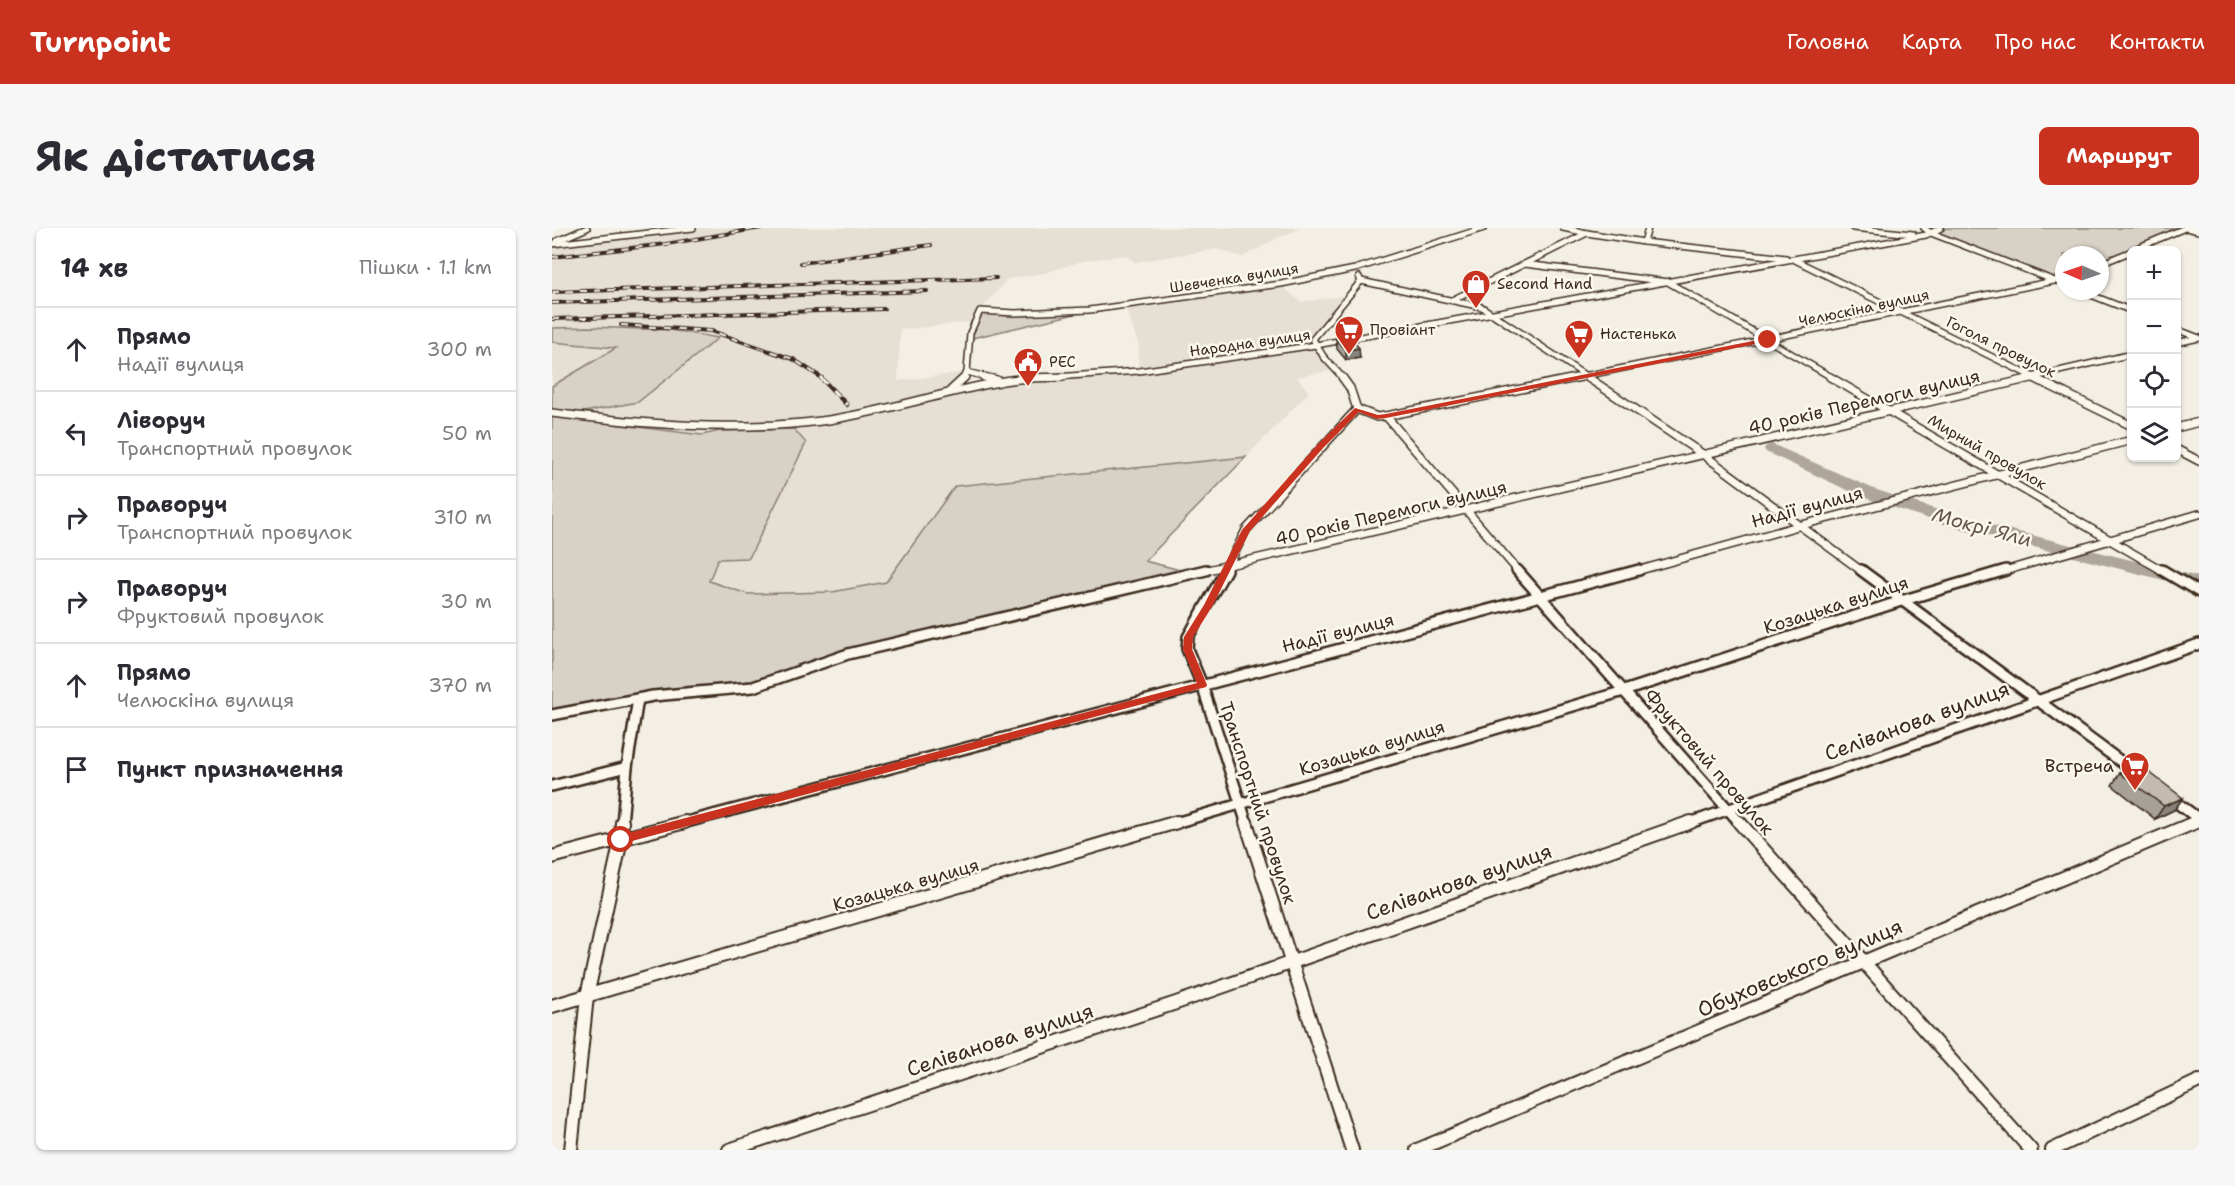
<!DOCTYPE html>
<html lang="uk">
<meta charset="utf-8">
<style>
body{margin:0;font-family:"Shantell Sans",sans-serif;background:#f7f7f7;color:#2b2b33}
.controls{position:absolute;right:18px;top:18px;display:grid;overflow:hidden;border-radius:9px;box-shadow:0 2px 4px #0004}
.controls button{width:54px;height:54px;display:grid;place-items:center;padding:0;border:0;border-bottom:2px solid #e1e1e2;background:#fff;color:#2b2b33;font:30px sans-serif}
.compass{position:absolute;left:1503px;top:18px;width:54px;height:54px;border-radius:50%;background:#fff;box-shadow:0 2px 4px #0004;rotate:272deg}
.stop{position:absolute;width:18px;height:18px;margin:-14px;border:4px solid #c8321e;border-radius:50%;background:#fff}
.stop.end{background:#c8321e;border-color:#fff;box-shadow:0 2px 6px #0008}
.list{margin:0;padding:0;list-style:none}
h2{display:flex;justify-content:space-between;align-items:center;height:78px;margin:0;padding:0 24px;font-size:26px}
h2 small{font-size:20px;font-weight:400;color:#7c7c81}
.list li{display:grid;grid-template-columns:39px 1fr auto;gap:18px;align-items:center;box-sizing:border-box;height:84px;padding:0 24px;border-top:2px solid #e1e1e2}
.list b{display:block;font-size:22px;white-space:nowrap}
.list p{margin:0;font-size:20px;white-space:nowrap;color:#7c7c81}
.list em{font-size:20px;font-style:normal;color:#7c7c81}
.icon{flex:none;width:33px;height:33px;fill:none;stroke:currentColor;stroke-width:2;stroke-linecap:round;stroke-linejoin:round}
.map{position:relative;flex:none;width:1647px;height:922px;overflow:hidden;border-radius:9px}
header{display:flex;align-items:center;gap:36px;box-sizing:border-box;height:84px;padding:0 30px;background:#c8321e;color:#fff}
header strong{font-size:28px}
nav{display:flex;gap:33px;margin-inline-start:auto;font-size:21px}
.intro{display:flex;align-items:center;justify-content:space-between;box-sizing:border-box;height:144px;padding:0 36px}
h1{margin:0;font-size:42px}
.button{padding:15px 27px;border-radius:9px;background:#c8321e;color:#fff;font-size:21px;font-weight:700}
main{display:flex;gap:36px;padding:0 36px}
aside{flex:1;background:#fff;border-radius:9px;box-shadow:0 2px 4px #0004}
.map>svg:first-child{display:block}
.built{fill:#e5dfd4}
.green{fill:#d8d1c6;stroke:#8a7e72;stroke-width:1.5}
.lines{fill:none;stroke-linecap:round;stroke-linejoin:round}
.river{fill:#afa69a;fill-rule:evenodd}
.minor-far3-casing{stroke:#3b2a1e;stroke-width:8}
.minor-far2-casing{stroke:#3b2a1e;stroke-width:10}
.minor-far1-casing{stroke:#3b2a1e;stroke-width:14}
.minor-casing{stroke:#3b2a1e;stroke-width:16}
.minor-far3{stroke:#fbf7ec;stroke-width:5}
.minor-far2{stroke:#fbf7ec;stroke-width:7}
.minor-far1{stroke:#fbf7ec;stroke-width:9}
.minor{stroke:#fbf7ec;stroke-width:12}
.rail-far1-casing{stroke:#3b2a1e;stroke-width:4}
.rail-casing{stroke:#3b2a1e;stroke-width:4.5}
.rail-far1{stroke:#fbf7ec;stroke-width:2;stroke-dasharray:7;stroke-linecap:butt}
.rail{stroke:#fbf7ec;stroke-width:3;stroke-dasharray:9;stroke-linecap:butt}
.wall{fill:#a8a197;stroke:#3b2a1e;stroke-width:1.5}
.shaded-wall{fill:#88837b;stroke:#3b2a1e;stroke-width:1.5}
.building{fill:#c3bbb0;stroke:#3b2a1e;stroke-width:1.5}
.route{fill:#c8321e}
.labels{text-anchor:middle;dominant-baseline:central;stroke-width:5;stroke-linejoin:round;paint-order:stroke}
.far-street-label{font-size:15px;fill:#3b2a1e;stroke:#fbf7ec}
.far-poi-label{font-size:15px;fill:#3b2a1e;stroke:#fbf7ec;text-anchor:start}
.street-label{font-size:18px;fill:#3b2a1e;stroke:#fbf7ec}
.poi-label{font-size:18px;fill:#3b2a1e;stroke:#fbf7ec;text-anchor:end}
.water-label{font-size:20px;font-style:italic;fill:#645549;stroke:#fbf7ec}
.near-street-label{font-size:21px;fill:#3b2a1e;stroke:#fbf7ec}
</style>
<header>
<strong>Turnpoint</strong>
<nav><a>Головна</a><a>Карта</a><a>Про нас</a><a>Контакти</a></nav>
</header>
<div class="intro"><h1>Як дістатися</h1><a class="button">Маршрут</a></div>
<main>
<aside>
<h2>14 хв<small>Пішки · 1.1 km</small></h2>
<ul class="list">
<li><svg class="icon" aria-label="ahead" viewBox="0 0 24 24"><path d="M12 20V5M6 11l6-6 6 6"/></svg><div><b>Прямо</b><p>Надії вулиця</p></div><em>300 m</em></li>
<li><svg class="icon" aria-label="left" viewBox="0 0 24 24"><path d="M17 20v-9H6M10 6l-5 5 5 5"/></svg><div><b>Ліворуч</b><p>Транспортний провулок</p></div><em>50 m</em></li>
<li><svg class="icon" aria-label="right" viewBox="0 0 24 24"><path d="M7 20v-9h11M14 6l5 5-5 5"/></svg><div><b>Праворуч</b><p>Транспортний провулок</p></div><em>310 m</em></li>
<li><svg class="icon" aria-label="right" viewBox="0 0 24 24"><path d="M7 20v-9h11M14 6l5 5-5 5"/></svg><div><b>Праворуч</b><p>Фруктовий провулок</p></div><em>30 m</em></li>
<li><svg class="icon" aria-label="ahead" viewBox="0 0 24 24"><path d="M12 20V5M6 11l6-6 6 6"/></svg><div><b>Прямо</b><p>Челюскіна вулиця</p></div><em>370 m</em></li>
<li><svg class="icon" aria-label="arrive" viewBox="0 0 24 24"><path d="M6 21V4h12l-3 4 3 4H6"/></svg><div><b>Пункт призначення</b></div></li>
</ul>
</aside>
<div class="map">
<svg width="1647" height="922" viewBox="0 0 1647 922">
<rect width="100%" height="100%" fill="#f3efe4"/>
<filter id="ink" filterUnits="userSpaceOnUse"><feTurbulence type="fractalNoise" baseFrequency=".0167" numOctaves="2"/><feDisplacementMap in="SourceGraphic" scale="12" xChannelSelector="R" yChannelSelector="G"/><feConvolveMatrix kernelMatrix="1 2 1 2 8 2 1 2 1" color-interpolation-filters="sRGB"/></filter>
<g filter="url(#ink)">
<path class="built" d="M141,0H750L723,11L691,29L665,21L583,34L573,27L530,33L493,45L455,51L419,94L348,102L346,153L415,144L398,163L449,153L586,143L587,118L573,79L729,57L749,74L797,67L761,111L764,118L786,141L745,149L757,164L694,229L403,258L334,354L280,364L195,366L157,353L210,221L0,202V16Z"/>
<g class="green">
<path d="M1389,0H1633L1548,36V27H1512V51L1504,53L1379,5Z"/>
<path d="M428,83H536L416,111L419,94Z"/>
<path d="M37,99L118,102L166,110L86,174L5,189L150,207L168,203L242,201L254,215L197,330L166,331L157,353L195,366L280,364L334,354L403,258L694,229L593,333L644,346L296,426L220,454L101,468L0,487V158L64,120L0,114V100Z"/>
</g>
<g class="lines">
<path class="river" d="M1220,216L1322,261L1407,289L1647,349V361L1395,297L1310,269L1214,224L1212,221L1214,218Z"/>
<g class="minor-far3-casing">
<g id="minor-far3">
<path d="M1011,0L1035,5"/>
<path d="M1301,0L1361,6"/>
<path d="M1372,0L1379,5L1503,53"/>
<path d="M1634,0L1647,3"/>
<path d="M5,13L35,0"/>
<path d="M1092,14L1096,0"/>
<path d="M0,16L141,0"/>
<path d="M1580,22L1633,0"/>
<path d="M1243,32L1483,150"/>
<path d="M973,36L1116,54L1281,150"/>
<path d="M1548,36L1580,23"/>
<path d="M809,53L930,79L1037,150"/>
<path d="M1529,63L1580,83"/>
<path d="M900,72L1035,5L1092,14L1234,30"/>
<path d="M1624,101L1647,110"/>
<path d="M1624,115L1647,110"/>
<path d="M412,150L415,144"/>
<path d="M438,150L415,144L418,105L428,83L463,85L538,82L729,56L803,41L932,0"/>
<path d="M490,150L587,143L764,117L1374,7L1389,0"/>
<path d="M791,150L771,128L761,111L809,53L807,49"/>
<path d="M1022,150L1512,51"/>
<path d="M1477,150L1580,126"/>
</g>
</g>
<g class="minor-far2-casing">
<g id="minor-far2">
<path d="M432,149L445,152"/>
<path d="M790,149L798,160L805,181"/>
<path d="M1035,149L1152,227L1311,344"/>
<path d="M1278,149L1613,344"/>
<path d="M1480,149L1580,198"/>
<path d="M399,162L413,149"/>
<path d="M805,181L825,189L834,188L967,344"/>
<path d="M0,185C89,196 179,204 269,193C329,185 387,165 447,154C467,149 490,150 511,149"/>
<path d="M834,188L1029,149"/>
<path d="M1624,200L1647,194"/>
<path d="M1624,221L1647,233"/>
<path d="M647,344L1484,149"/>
<path d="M673,344L694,302L805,181"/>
<path d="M1081,344L1246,298L1580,212"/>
<path d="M1449,344L1647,286"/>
</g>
</g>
<g class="minor-far1-casing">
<g id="minor-far1">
<path d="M674,342L636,409L635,421L650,457L695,596"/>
<path d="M965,342L1189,596"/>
<path d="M1309,342L1587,547"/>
<path d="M1610,342L1647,364"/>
<path d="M0,487L101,468L201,459L296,426L654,342"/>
<path d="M0,558L75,539"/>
<path d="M1617,569L1647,591"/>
<path d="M70,596L75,539L86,471"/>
<path d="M127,596L1087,342"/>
<path d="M620,596L1072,463L1349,373L1454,342"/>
<path d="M1135,596L1647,416"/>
<path d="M1641,596L1647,593"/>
</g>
</g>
<g class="minor-casing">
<g id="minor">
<path d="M694,594L800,922"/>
<path d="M1187,594L1479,922"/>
<path d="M0,629L133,594"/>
<path d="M0,778L625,594"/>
<path d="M19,922L35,768L69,612L70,594"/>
<path d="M177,922L624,775L1139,594"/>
<path d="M865,922L1644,594"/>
<path d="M1500,922L1647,853"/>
</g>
</g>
<use href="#minor-far3" class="minor-far3"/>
<use href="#minor-far2" class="minor-far2"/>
<use href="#minor-far1" class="minor-far1"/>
<use href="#minor" class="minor"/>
<g class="rail-far1-casing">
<g id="rail-far1">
<path d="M0,29L114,16L209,0"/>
<path d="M249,35L379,17"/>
<path d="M0,64L444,50"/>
<path d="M0,75L375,63"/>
<path d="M0,91L332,81"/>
<path d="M69,97L159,103L241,131L270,150"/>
</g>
</g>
<g class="rail-casing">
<path id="rail" d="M268,149L295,177"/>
</g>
<use href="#rail-far1" class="rail-far1"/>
<use href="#rail" class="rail"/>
</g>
<g class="wall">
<path d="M784,111L808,130L794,132L785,121Z"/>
<path d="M1568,545L1631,570L1622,582L1603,591L1560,557Z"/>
</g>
<g class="shaded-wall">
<path d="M807,120L808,130L794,132V122Z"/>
<path d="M1631,570L1622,582L1603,591L1612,578Z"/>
</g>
<g class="building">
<path d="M798,109L807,120L794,122L784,111Z"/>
<path d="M1588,537L1631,570L1612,578L1568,545Z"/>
</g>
</g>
<path class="route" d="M1216,110L1219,113L834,190L825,191L807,184L772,219L698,303L661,377L641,409L640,421L655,457L654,459L69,616L64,612L69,607L645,455L631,421L632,409L652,377L690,302L766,216L803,180L826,187L834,186Z"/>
<defs>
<g id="shop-pin" transform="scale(1.5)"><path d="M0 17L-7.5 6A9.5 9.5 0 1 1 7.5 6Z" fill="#c8321e" stroke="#fbf7ec"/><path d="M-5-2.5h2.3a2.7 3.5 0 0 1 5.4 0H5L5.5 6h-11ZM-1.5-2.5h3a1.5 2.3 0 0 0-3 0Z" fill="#fff"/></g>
<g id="supermarket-pin" transform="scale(1.5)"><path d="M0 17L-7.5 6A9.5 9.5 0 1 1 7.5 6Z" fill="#c8321e" stroke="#fbf7ec"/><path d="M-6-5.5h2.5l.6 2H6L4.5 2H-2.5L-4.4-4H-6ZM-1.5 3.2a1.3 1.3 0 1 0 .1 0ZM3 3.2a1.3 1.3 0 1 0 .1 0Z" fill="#fff"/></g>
<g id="civic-pin" transform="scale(1.5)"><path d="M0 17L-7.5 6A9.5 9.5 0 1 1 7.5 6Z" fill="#c8321e" stroke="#fbf7ec"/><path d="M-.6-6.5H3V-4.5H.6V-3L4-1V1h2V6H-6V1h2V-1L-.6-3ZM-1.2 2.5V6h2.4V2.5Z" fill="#fff"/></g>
</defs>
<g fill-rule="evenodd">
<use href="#shop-pin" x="924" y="56"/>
<use href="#supermarket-pin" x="797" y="102"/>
<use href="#supermarket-pin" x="1027" y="106"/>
<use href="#civic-pin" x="476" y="134"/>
<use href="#supermarket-pin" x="1583" y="538"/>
</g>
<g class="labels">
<g class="far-street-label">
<text transform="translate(682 50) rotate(-9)">Шевченка вулиця</text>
<text transform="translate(1312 80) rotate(-12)">Челюскіна вулиця</text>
<text transform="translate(698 115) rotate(-8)">Народна вулиця</text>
<text transform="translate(1449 119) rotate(26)">Гоголя провулок</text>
<text transform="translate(1435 224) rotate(30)">Мирний провулок</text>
</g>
<g class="far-poi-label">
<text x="945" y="56">Second Hand</text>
<text x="818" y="102">Провіант</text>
<text x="1048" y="106">Настенька</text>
<text x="497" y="134">РЕС</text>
</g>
<g class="street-label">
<text transform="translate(1312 174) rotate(-13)">40 років Перемоги вулиця</text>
<text transform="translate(1255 279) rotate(-15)">Надії вулиця</text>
<text transform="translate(839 285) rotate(-13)">40 років Перемоги вулиця</text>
<text transform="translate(1284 377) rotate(-18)">Козацька вулиця</text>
<text transform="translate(786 405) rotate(-14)">Надії вулиця</text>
<text transform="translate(820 520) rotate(-17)">Козацька вулиця</text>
<text transform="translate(1157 534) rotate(49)">Фруктовий провулок</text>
<text transform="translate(706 575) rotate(72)">Транспортний провулок</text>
<text transform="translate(354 657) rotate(-16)">Козацька вулиця</text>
</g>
<g class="poi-label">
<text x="1562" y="538">Встреча</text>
</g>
<g class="water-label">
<text transform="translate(1430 299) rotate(15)">Мокрі Яли</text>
</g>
<g class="near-street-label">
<text transform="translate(1365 493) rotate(-20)">Селіванова вулиця</text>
<text transform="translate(907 654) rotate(-19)">Селіванова вулиця</text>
<text transform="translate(1248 740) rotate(-23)">Обуховського вулиця</text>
<text transform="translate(448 812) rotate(-18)">Селіванова вулиця</text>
</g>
</g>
</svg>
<div class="controls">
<button>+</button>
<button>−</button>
<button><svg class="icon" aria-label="locate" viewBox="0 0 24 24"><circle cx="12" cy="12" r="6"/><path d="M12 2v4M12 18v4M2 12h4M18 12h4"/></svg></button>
<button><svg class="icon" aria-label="layers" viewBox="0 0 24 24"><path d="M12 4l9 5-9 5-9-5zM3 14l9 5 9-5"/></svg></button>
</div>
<svg class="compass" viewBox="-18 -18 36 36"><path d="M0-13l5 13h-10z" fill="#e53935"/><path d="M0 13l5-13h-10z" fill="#7c7c81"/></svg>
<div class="stop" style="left:69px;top:612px"></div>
<div class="stop end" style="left:1216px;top:112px"></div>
</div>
</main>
